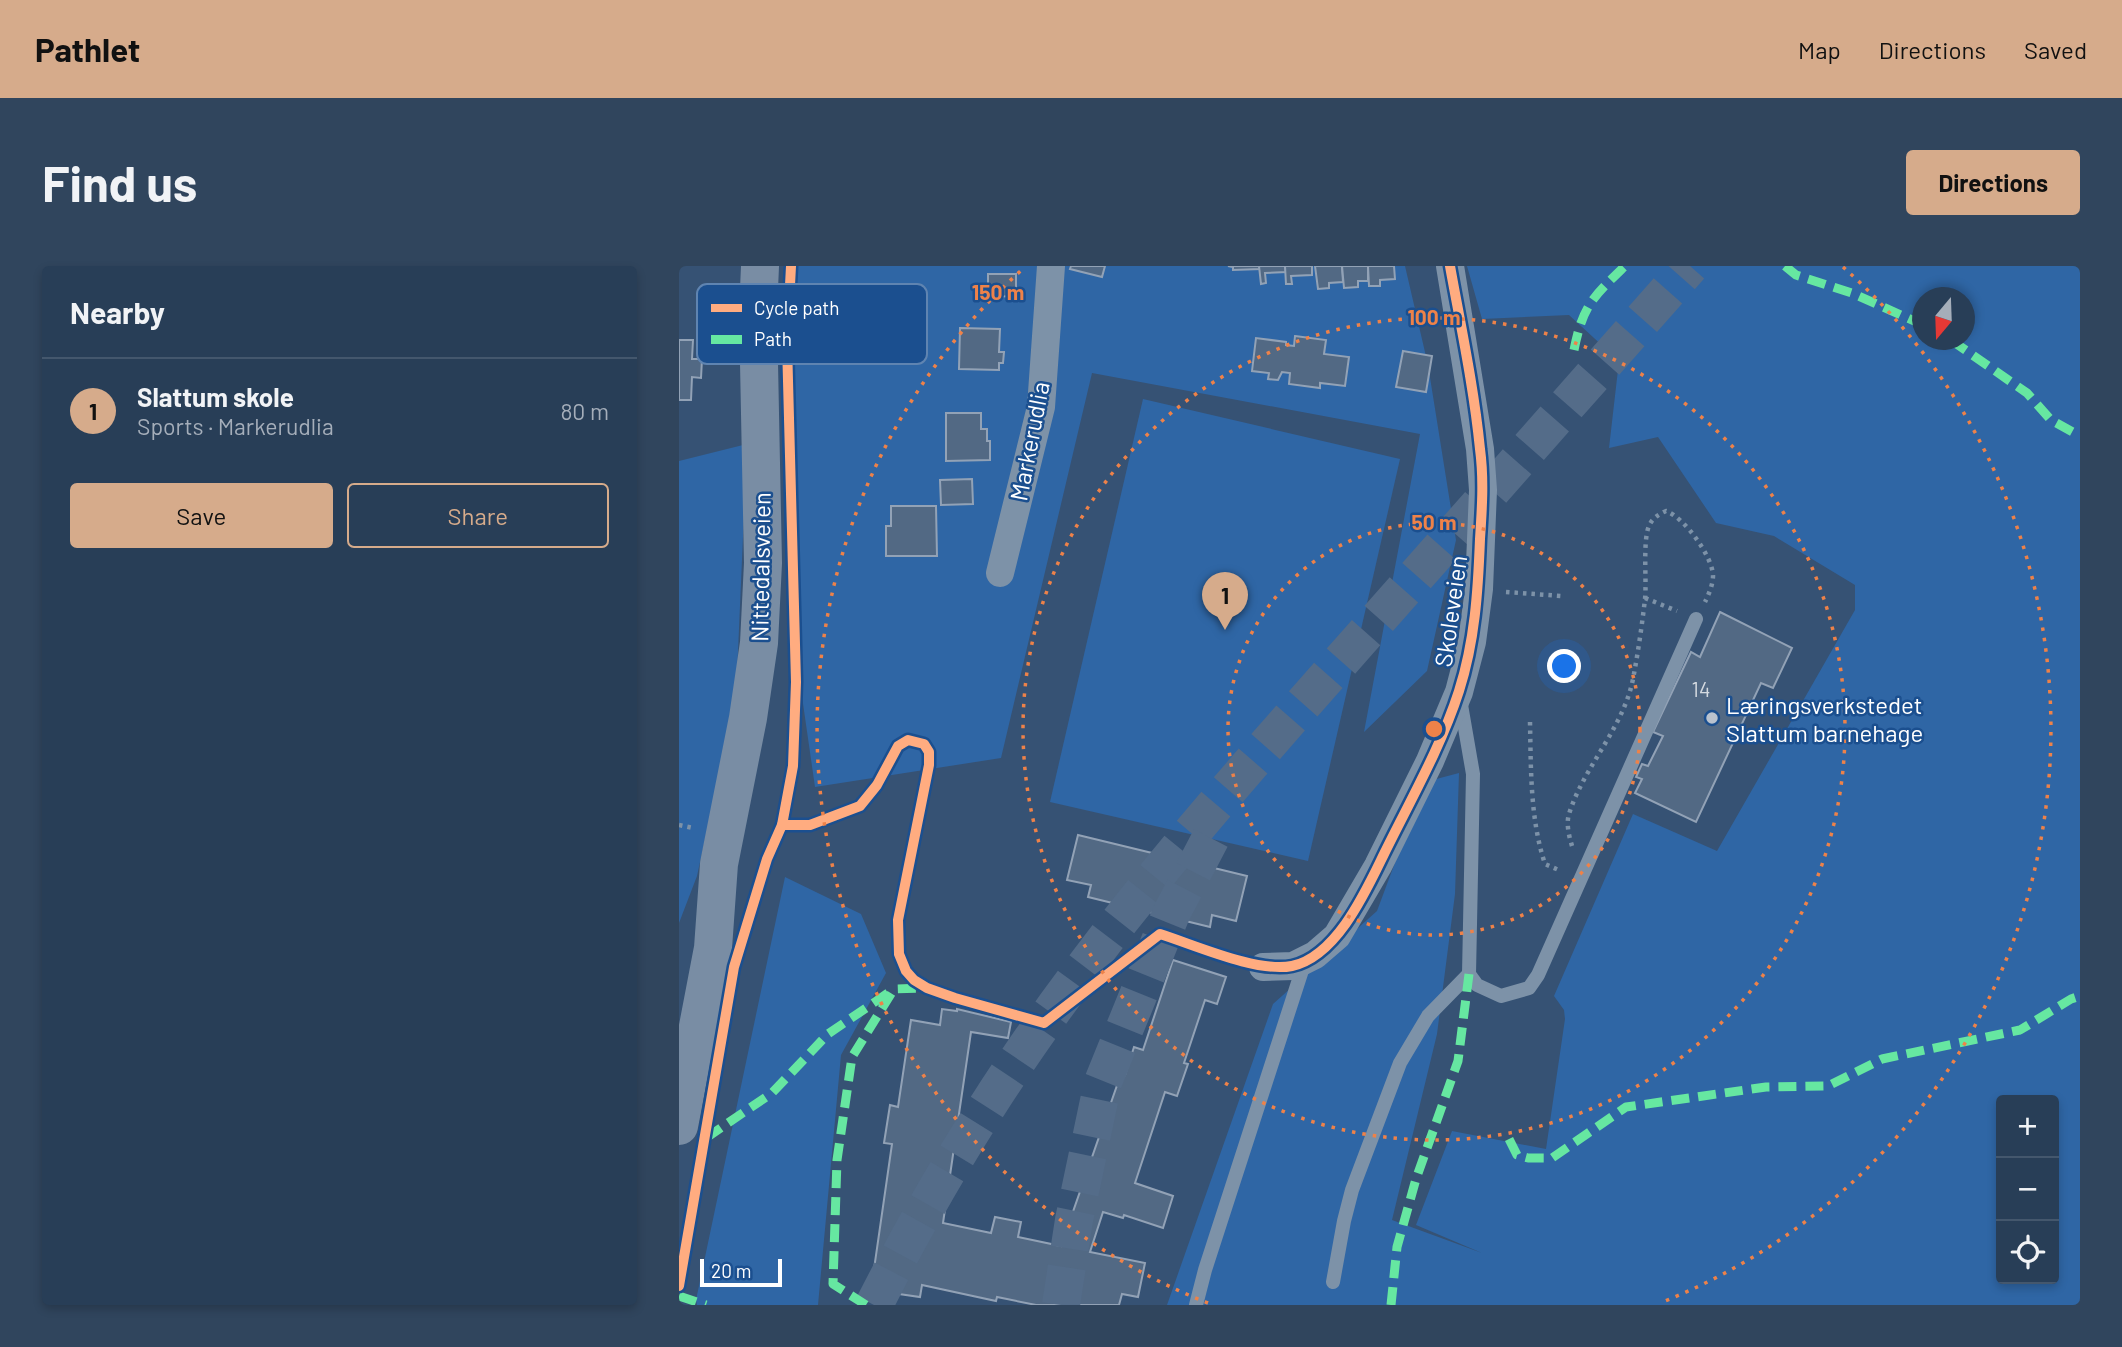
<!DOCTYPE html>
<meta charset="utf-8">
<style>
body{margin:0;font-family:Barlow,sans-serif;background:#30455d;color:#f1f3f6}
.controls{position:absolute;right:21px;bottom:21px;display:grid;overflow:hidden;border-radius:7px;box-shadow:0 4px 10px #0003}
.controls button{width:63px;height:63px;display:grid;place-items:center;padding:0;border:0;border-bottom:2px solid #44576d;background:#283e57;color:#f1f3f6;font:35px sans-serif}
.compass{position:absolute;left:1233px;top:21px;width:63px;height:63px;border-radius:50%;background:#283e57;box-shadow:0 4px 10px #0003;rotate:199deg}
.scale{position:absolute;left:21px;bottom:18px;width:82px;box-sizing:border-box;padding-left:7px;border:4px solid #fff;border-top:0;font-size:19px;line-height:24px;white-space:nowrap;color:#fff;-webkit-text-stroke:5px #1b4f8f;paint-order:stroke}
.you{position:absolute;left:886px;top:401px;width:24px;height:24px;margin:-18px;border:5px solid #fff;border-radius:50%;background:#1a73e8;box-shadow:0 0 0 10px #1a73e833}
.badge{display:grid;place-items:center;width:46px;height:46px;border-radius:50%;background:#d6ab8b;color:#111;font-size:23px;font-weight:700}
.pin{position:absolute;translate:-50% -58px;filter:drop-shadow(0 2px 4px #0008)}
.pin::after{content:'';position:absolute;top:37px;width:24px;height:21px;background:inherit;clip-path:polygon(0 0,100% 0,50% 100%)}
.list{margin:0;padding:0;list-style:none}
h2{display:flex;justify-content:space-between;align-items:center;height:91px;margin:0;padding:0 28px;font-size:30px}
h2 small{font-size:23px;font-weight:400;color:#a5aeba}
.list li{display:grid;grid-template-columns:46px 1fr auto;gap:21px;align-items:center;box-sizing:border-box;height:105px;padding:0 28px;border-top:2px solid #44576d}
.list b{display:block;font-size:26px;white-space:nowrap}
.list p{margin:0;font-size:23px;white-space:nowrap;color:#a5aeba}
.list em{font-size:23px;font-style:normal;color:#a5aeba}
.actions{display:flex;gap:14px;padding:21px 28px}
.actions a{flex:1;padding:16px 0;border:2px solid #d6ab8b;border-radius:7px;text-align:center;font-size:24px;color:#d6ab8b}
.actions .main{background:#d6ab8b;color:#111}
.icon{flex:none;width:38px;height:38px;fill:none;stroke:currentColor;stroke-width:2;stroke-linecap:round;stroke-linejoin:round}
.map{position:relative;flex:none;width:1401px;height:1039px;overflow:hidden;border-radius:7px}
header{display:flex;align-items:center;gap:42px;box-sizing:border-box;height:98px;padding:0 35px;background:#d6ab8b;color:#111}
header strong{font-size:33px}
nav{display:flex;gap:38px;margin-inline-start:auto;font-size:24px}
.intro{display:flex;align-items:center;justify-content:space-between;box-sizing:border-box;height:168px;padding:0 42px}
h1{margin:0;font-size:49px}
.button{padding:18px 32px;border-radius:7px;background:#d6ab8b;color:#111;font-size:24px;font-weight:700}
main{display:flex;gap:42px;padding:0 42px}
aside{flex:1;background:#283e57;border-radius:7px;box-shadow:0 4px 10px #0003}
.map>svg:first-child{display:block}
.green{fill:#2f66a5;fill-rule:evenodd}
.building{fill:#526984;stroke:#92a2b6;stroke-width:2}
.lines{fill:none;stroke-linecap:round;stroke-linejoin:round}
.trunk-tunnel{stroke:#546c89;stroke-width:38;stroke-dasharray:38 19;stroke-linecap:butt}
.path{stroke:#7d92a8;stroke-width:4.5;stroke-dasharray:3.5 5;stroke-linecap:butt}
.service{stroke:#7d92a8;stroke-width:14}
.minor{stroke:#7d92a8;stroke-width:28}
.secondary{stroke:#798da4;stroke-width:38}
.quiet{stroke:#66e7a1;stroke-width:9;stroke-dasharray:18 9;stroke-linecap:butt}
.cycleway-casing{stroke:#1b4f8f;stroke-width:15}
.cycleway{stroke:#ffac80;stroke-width:10}
.ring{fill:none;stroke:#ee8249;stroke-width:3.5;stroke-dasharray:3.5 7}
.poi-dot{fill:#b9c2ce;stroke:#1b4f8f;stroke-width:2.5}
.labels{text-anchor:middle;dominant-baseline:central;stroke-width:5;stroke-linejoin:round;paint-order:stroke}
.number-label{font-size:21px;fill:#d4dae0}
.street-label{font-size:24px;fill:#fff;stroke:#1b4f8f}
.poi-label{font-size:24px;fill:#fff;stroke:#1b4f8f;text-anchor:start}
.key{fill:#1b4f8f;stroke:#5f84b1;stroke-width:2}
.key-label{font-size:19px;fill:#fff}
.centre{fill:#ee8249;stroke:#1b4f8f;stroke-width:3.5}
.ring-label{font-size:21px;text-anchor:middle;font-weight:bold;fill:#ee8249;stroke:#1b4f8f;stroke-width:5;stroke-linejoin:round;paint-order:stroke}
</style>
<header>
<strong>Pathlet</strong>
<nav><a>Map</a><a>Directions</a><a>Saved</a></nav>
</header>
<div class="intro"><h1>Find us</h1><a class="button">Directions</a></div>
<main>
<aside>
<h2>Nearby<small></small></h2>
<ul class="list">
<li><span class="badge">1</span><div><b>Slattum skole</b><p>Sports · Markerudlia</p></div><em>80 m</em></li>
</ul>
<div class="actions"><a class="main">Save</a><a>Share</a></div>
</aside>
<div class="map">
<svg width="1401" height="1039" viewBox="0 0 1401 1039">
<rect width="100%" height="100%" fill="#365274"/>
<g class="green">
<path d="M113,0H726L749,99L777,274L748,405L685,466L741,168L413,107L322,492L136,521L112,354L104,38Z"/>
<path d="M788,0H1401V1039H488L594,738L698,645L746,516L780,507L776,628L758,768L713,954L803,987L737,959L773,865L867,883L886,753L885,744L875,730L954,548L1038,585L1176,344V319L1095,270L1037,257L979,171L930,182L940,95L890,49L803,53ZM1244,32H1286V74H1244ZM1322,834H1375V1013H1322Z"/>
<path d="M464,133L721,193L629,595L371,536Z"/>
<path d="M68,178L57,432L18,610L0,657V195Z"/>
<path d="M106,611L182,648L207,707L162,789L139,1039H18L17,1034Z"/>
</g>
<g class="building">
<path d="M392,0H426L423,11L391,3Z"/>
<path d="M549,0H580L581,3L554,4V1Z"/>
<path d="M580,0H606L607,6L586,7L587,17L582,18Z"/>
<path d="M606,0H633V9L612,10L613,18H607Z"/>
<path d="M636,0H663L664,16L650,17V22L639,23Z"/>
<path d="M663,0H689V15H679V21L665,22Z"/>
<path d="M689,0H715L716,13L701,14V20H690Z"/>
<path d="M309,8H337V30L309,31Z"/>
<path d="M281,62L321,63L320,86H325L324,97H320V104L280,103Z"/>
<path d="M616,70L647,74L645,88L670,91L666,120L641,117V122L610,118L611,107L603,106L599,114L589,113L590,107L573,105L577,72L607,76V79L615,80Z"/>
<path d="M0,74H14L13,93H23L22,112L13,111L12,134H0Z"/>
<path d="M724,85L753,90L747,126L717,121Z"/>
<path d="M267,147H302V163H308V175H311V194L267,195Z"/>
<path d="M293,213L294,238L262,239L261,214Z"/>
<path d="M212,240H257L258,290H207V260H212Z"/>
<path d="M1041,346L1113,382L1094,422L1082,417L1017,556L956,527L963,513L957,511L963,498L969,500L984,470L974,466L1012,386L1021,391Z"/>
<path d="M399,569L568,610L557,655L533,649L531,661L409,631L412,619L388,614Z"/>
<path d="M494,694L547,711L538,738L526,734L505,797L509,798L498,830L486,826L456,917L494,930L484,962L445,949L444,952L424,946L411,986L466,997L459,1031L443,1028L440,1039H357L318,1031L317,1035L243,1019L241,1031L192,1024L213,878L205,877L211,839L219,841L232,754L261,759L263,743L278,745V743L332,756L329,772L292,766L264,957L312,967L316,951L342,956L339,971L382,980L442,808L446,809L455,781L464,784Z"/>
</g>
<g class="lines">
<g class="trunk-tunnel">
<path d="M195,1039C248,934 309,833 378,738C472,608 579,489 685,369C794,246 902,123 1011,0"/>
<path d="M382,1039L395,954L424,816L492,648L537,562"/>
</g>
<g class="path">
<path d="M827,326L882,330"/>
<path d="M966,332L998,345"/>
<path d="M851,456C852,503 851,553 866,598L882,605"/>
<path d="M0,559L14,562"/>
<path d="M893,580C890,570 887,558 890,548C905,500 944,463 954,413C959,387 963,359 966,333C968,315 963,271 971,258C974,252 980,248 987,245C1005,251 1034,291 1034,310C1034,318 1030,328 1026,336"/>
</g>
<g class="service">
<path d="M781,433L794,508L790,708L798,719L822,730L850,722L859,709L1017,353"/>
<path d="M654,1016L665,955L673,924L721,797L749,750L790,708"/>
<path d="M517,1039L526,1004L626,695"/>
</g>
<g class="minor">
<path d="M321,307L362,141L372,0"/>
<path d="M584,701L614,700L636,689L658,670L699,600L751,495L780,426L793,376L800,323L804,224L801,183L771,0"/>
</g>
<path class="secondary" d="M0,860L34,682L40,598L69,452L80,377L84,297L79,47L81,0"/>
<g class="quiet">
<path d="M1106,0L1117,9L1173,27L1244,59"/>
<path d="M1272,74L1348,127L1372,154L1401,170"/>
<path d="M895,84C904,39 914,31 946,0"/>
<path d="M27,872L93,827L149,768L209,727"/>
<path d="M830,873L838,889L849,892H873L947,841L1087,821L1149,820L1203,793L1341,764L1392,733L1401,730"/>
<path d="M0,1030L27,1039"/>
<path d="M187,1039L154,1018L158,894L173,791L215,723L246,722"/>
<path d="M712,1039L718,981L737,913L779,795L790,708"/>
</g>
<g class="cycleway-casing">
<g id="cycleway">
<path d="M103,559H131L181,540L198,519L219,480L229,474L245,478L250,486V499L219,654L220,688L227,705L235,714L248,722L276,732L365,757L481,668C516,679 578,707 613,700C658,690 687,625 705,588C731,535 762,481 780,425C796,375 799,325 801,273C803,243 805,213 801,183C795,122 782,61 771,0"/>
<path d="M0,1020L55,701L88,593L103,559L114,500L117,416L108,77L112,0"/>
</g>
</g>
<use href="#cycleway" class="cycleway"/>
</g>
<g class="ring">
<circle cx="755" cy="463" r="206"/>
<circle cx="755" cy="463" r="411"/>
<path d="M529 1037A617 617 0 0 1 346 1M1164 1A617 617 0 0 1 981 1037"/>
</g>
<circle class="poi-dot" cx="1033" cy="452" r="7"/>
<g class="labels">
<g class="number-label">
<text x="1022" y="422">14</text>
</g>
<g class="street-label">
<text transform="translate(350 175) rotate(-79)">Markerudlia</text>
<text transform="translate(81 301) rotate(-89)">Nittedalsveien</text>
<text transform="translate(771 345) rotate(-82)">Skoleveien</text>
</g>
<g class="poi-label">
<text x="1047" y="438">Læringsverkstedet<tspan x="1047" dy="28">Slattum barnehage</tspan></text>
</g>
</g>
<rect x="18" y="18" width="230" height="80" rx="10" class="key"/>
<rect x="32" y="38" width="31" height="8" fill="#ffac80"/>
<rect x="32" y="69" width="31" height="9" fill="#66e7a1"/>
<g class="key-label">
<text x="75" y="49">Cycle path</text>
<text x="75" y="80">Path</text>
</g>
<circle cx="755" cy="463" r="10" class="centre"/>
<g class="ring-label">
<text x="319" y="34">150 m</text>
<text x="755" y="59">100 m</text>
<text x="755" y="264">50 m</text>
</g>
</svg>
<div class="controls">
<button>+</button>
<button>−</button>
<button><svg class="icon" aria-label="locate" viewBox="0 0 24 24"><circle cx="12" cy="12" r="6"/><path d="M12 2v4M12 18v4M2 12h4M18 12h4"/></svg></button>
</div>
<svg class="compass" viewBox="-18 -18 36 36"><path d="M0-13l5 13h-10z" fill="#e53935"/><path d="M0 13l5-13h-10z" fill="#a5aeba"/></svg>
<div class="scale">20 m</div>
<div class="you"></div>
<div class="pin badge" style="left:546px;top:364px">1</div>
</div>
</main>
